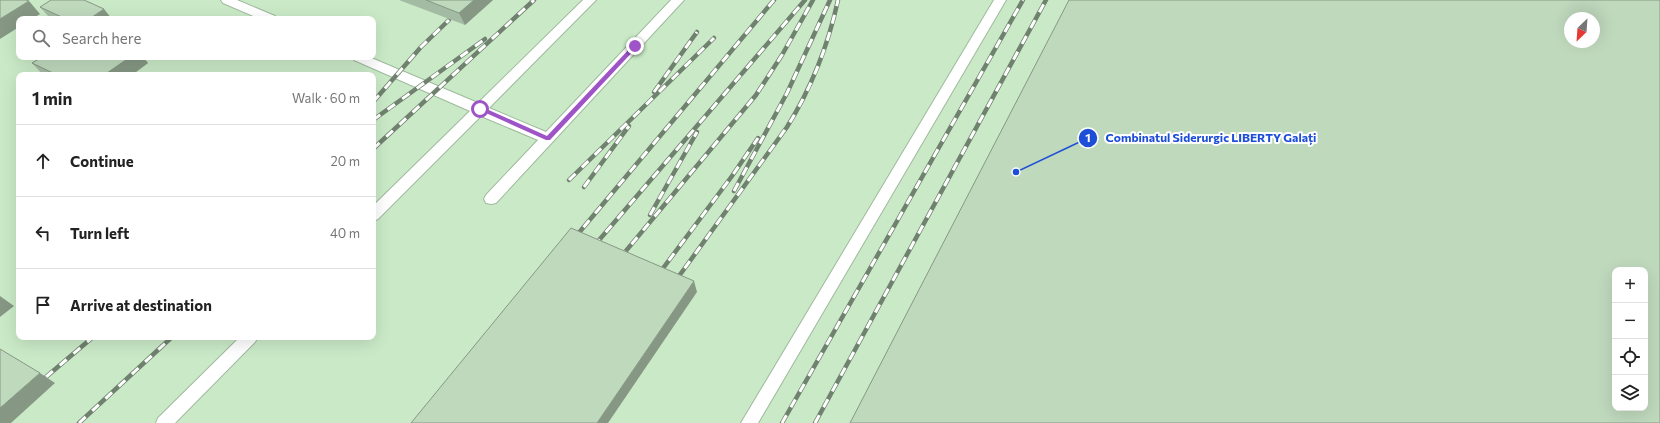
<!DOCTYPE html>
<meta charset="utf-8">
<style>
body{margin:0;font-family:Commissioner,sans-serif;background:#f2f2f2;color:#222}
.controls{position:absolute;right:12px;bottom:12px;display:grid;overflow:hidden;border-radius:8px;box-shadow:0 4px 16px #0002}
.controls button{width:36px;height:36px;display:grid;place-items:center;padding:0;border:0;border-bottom:1px solid #e0e0e0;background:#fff;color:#222;font:20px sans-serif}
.compass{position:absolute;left:1564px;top:12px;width:36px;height:36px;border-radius:50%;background:#fff;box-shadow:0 4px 16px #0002;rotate:205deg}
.stop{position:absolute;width:12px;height:12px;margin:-9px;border:3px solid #9e54c6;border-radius:50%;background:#fff}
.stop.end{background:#9e54c6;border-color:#fff;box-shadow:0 1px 4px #0008}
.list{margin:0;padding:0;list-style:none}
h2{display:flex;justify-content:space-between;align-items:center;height:52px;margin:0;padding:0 16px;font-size:17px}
h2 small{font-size:13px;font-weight:400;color:#767676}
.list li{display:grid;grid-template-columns:26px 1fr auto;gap:12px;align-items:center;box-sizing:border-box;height:72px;padding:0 16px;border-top:1px solid #e0e0e0}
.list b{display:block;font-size:15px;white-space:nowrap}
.list em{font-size:13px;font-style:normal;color:#767676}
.icon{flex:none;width:22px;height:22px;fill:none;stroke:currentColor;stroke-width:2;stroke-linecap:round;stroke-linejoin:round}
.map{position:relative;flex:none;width:1660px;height:423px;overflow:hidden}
.search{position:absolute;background:#fff;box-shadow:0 4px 16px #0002;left:16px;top:16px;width:360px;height:44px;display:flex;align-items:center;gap:10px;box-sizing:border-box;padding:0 14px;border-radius:8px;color:#767676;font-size:15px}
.panel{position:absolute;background:#fff;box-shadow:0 4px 16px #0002;left:16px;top:72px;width:360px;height:268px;border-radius:8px}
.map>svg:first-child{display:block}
.built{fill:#caeac7;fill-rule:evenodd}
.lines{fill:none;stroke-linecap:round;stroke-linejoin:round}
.service-casing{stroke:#9fb99d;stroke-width:2}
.service{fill:#fff;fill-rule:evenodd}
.rail-casing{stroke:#70826f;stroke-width:4.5}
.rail{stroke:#fff;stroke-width:3;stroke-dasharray:9;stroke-linecap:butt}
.wall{fill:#a4bba3}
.shaded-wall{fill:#869884}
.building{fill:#bfd9bd;stroke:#869884;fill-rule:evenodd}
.route{fill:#9e54c6}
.leader{fill:none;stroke:#1d4ed8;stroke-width:1.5}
.callout-dot{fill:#1d4ed8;stroke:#fff;stroke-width:1.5}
.mark-label{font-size:12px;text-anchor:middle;font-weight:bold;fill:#fff}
.callout-label{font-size:12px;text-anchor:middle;font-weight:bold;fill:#1d4ed8;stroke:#fff;stroke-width:4;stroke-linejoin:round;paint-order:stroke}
</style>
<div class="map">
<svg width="1660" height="423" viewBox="0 0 1660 423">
<rect width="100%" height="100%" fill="#d9f4d7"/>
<path class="built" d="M0,0H1660V423H0ZM1570,18H1594V42H1570ZM19,19H373V57H19ZM19,75H373V337H19ZM1615,270H1645V408H1615Z"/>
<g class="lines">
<g class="service-casing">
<g id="service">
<path d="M221,0H237L275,16L277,19H260L223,3Z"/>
<path d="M583,0H596L489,108L546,132L671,0H684L496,203L491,204L486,203L484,199L486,195L538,140L481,116L378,219L373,221V206L470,111L354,60L352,57H369L478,103Z"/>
<path d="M994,0H1006L758,423H741Z"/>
<path d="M240,337H258L255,342L175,423H156L158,418Z"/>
</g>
</g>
<use href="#service" class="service"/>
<g class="rail-casing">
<g id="rail">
<path d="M654,92L697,32"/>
<path d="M373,102L421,47L449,20"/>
<path d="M373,120L485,39"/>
<path d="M373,149L534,0"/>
<path d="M569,180L714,38"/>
<path d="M584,187L629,126"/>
<path d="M734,191L787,93L830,0"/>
<path d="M650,215L697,132"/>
<path d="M572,241L774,0"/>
<path d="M594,246L805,0"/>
<path d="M620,258L756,95L782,55L813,0"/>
<path d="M658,275L732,176L758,138"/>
<path d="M674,283L787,127C812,87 828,46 838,0"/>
<path d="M46,377L93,337"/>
<path d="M79,423L172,337"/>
<path d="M782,423L1023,0"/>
<path d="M815,423L1046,0"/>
</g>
</g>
<use href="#rail" class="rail"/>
</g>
<g class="wall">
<path d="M399,0H493L465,25Z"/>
<path d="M40,7L112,19H54L49,17Z"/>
<path d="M42,57H143L148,63L132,75H43L32,63Z"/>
</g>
<g class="shaded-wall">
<path d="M474,0H493L465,25L459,13Z"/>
<path d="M29,1L40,14L32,19H19V27L0,39V19Z"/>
<path d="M104,9L112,19H89Z"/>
<path d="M130,57H143L148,63L132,75H104Z"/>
<path d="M694,281L697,292L608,423H597Z"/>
<path d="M0,296L14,306L0,317Z"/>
<path d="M40,373L55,383L11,423H0V408Z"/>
</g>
<g class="building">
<path d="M0,0H26L29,1L0,19Z"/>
<path d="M51,0H84L104,9L89,19H66L40,7Z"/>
<path d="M426,0H474L459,13Z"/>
<path d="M1069,0H1660V423H850ZM1570,18H1594V42H1570ZM1615,270H1645V408H1615Z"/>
<path d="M42,57H130L104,75H57L32,63Z"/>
<path d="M571,228L694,281L597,423H411Z"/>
<path d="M0,349L40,373L0,408Z"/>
</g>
<path class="route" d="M633,45L638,46L550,140H546L477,109L478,107H482L547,136Z"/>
<path class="leader" d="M1016 172L1088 138"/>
<g class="callout-dot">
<circle cx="1016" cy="172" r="4"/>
<circle cx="1088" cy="138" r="10"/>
</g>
<g class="mark-label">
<text x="1088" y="142">1</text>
</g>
<g class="callout-label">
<text x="1211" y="142">Combinatul Siderurgic LIBERTY Galați</text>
</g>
</svg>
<div class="controls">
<button>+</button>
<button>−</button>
<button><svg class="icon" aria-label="locate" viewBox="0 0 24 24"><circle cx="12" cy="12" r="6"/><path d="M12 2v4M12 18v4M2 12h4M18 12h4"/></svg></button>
<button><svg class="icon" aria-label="layers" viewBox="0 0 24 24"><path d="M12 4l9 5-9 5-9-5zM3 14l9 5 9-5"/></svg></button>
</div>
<svg class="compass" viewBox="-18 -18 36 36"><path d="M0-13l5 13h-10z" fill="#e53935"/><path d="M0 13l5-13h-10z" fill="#767676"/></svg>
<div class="stop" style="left:480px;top:109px"></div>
<div class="stop end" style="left:635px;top:46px"></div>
<div class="search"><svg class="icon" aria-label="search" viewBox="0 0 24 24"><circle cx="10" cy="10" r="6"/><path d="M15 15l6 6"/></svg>Search here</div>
<section class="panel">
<h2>1 min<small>Walk · 60 m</small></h2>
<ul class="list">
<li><svg class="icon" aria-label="ahead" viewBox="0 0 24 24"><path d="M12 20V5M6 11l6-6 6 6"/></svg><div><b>Continue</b></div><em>20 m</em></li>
<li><svg class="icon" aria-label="left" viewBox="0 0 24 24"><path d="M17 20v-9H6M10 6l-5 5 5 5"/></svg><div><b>Turn left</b></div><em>40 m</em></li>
<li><svg class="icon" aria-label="arrive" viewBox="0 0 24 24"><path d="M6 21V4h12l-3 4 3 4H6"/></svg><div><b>Arrive at destination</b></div></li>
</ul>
</section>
</div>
